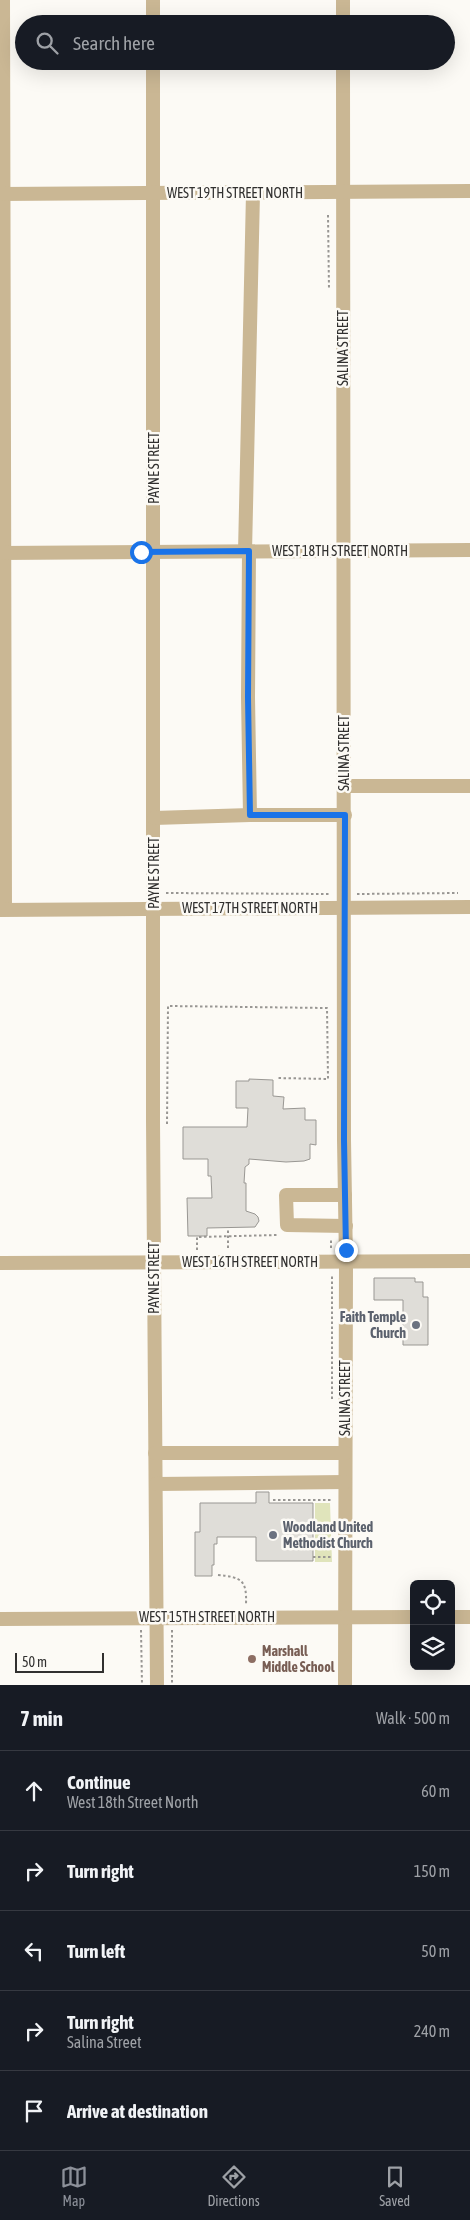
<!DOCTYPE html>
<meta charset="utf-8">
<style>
body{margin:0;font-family:"Asap Condensed",sans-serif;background:#242831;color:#f1f3f6}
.controls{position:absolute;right:15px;bottom:15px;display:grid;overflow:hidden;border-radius:8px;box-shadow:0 5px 20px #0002}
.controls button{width:45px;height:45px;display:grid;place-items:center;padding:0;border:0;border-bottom:1px solid #363941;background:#171b24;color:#f1f3f6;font:25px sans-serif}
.scale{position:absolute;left:15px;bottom:12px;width:89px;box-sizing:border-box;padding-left:5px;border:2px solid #31302f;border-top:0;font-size:14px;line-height:18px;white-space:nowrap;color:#31302f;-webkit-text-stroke:4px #fcfaf5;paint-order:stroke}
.stop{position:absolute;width:15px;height:15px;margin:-11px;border:4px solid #1a73e8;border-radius:50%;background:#fff}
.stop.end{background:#1a73e8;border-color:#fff;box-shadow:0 1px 5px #0008}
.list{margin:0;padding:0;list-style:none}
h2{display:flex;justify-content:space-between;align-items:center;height:65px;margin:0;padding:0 20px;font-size:21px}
h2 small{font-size:16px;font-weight:400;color:#9ea1a6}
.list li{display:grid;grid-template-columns:32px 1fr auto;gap:15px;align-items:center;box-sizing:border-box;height:80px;padding:0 20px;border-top:1px solid #363941}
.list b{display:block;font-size:19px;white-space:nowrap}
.list p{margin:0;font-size:16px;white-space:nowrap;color:#9ea1a6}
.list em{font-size:16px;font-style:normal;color:#9ea1a6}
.icon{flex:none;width:28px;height:28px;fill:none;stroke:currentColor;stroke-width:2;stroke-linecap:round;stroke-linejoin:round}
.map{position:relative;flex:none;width:470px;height:1685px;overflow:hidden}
.search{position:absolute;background:#171b24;box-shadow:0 5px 20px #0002;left:15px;right:15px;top:15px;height:55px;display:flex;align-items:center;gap:12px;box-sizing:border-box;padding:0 18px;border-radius:28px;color:#9ea1a6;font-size:19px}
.sheet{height:465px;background:#171b24}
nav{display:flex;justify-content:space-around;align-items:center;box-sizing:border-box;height:70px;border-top:1px solid #363941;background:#171b24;font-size:14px;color:#9ea1a6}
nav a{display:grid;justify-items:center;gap:2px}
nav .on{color:#8c9099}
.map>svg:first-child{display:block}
.green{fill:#e0e4bb}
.building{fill:#dfddd8;stroke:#999793}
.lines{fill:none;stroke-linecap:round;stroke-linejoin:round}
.path{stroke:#989693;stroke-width:2;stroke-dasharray:2.5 2.5;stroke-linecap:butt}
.minor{stroke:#cab794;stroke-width:14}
.route{stroke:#1a73e8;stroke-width:6}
.worship-dot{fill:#6b7280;stroke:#fcfaf5;stroke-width:2}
.education-dot{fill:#8d6e63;stroke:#fcfaf5;stroke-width:2}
.labels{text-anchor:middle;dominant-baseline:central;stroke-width:5;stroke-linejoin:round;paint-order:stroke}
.street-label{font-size:14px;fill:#31302f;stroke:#fcfaf5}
.worship-label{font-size:14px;font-weight:bold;fill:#5b616d;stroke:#fcfaf5;text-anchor:end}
.education-label{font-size:14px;font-weight:bold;fill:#785e54;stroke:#fcfaf5;text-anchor:start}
</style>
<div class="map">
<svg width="470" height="1685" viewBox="0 0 470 1685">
<rect width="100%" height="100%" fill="#fcfaf5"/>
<path class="green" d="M315,1503H330L332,1562H315Z"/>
<g class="building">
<path d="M249,1079L273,1080V1096L284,1097L283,1109L305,1108V1120H316V1145L310,1144V1159L304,1161L286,1162L249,1159V1164L245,1167L244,1183H246V1211L255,1214L258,1217L259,1221L255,1227L207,1228V1236H188L187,1198H212L211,1176H208V1159H183V1127H247L248,1108H236V1081H249Z"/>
<path d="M374,1278H415V1282H423V1297H428V1345H403V1300H374Z"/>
<path d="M256,1492H269V1503H313V1561H256V1537H217V1544H214V1565H212V1576H195V1532H200V1503H256Z"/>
</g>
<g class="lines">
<g class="path">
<path d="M328,215L329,290"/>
<path d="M166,893L330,894"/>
<path d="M357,894L458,893"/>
<path d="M167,1124L168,1006L327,1008L328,1079L277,1078"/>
<path d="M228,1248V1228"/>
<path d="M331,1248V1238"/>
<path d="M197,1250V1237L279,1235"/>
<path d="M332,1399V1274"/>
<path d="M273,1500H332"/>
<path d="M313,1557H332"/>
<path d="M218,1575C241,1577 247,1580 246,1604"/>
<path d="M141,1630L142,1685"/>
<path d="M172,1630V1685"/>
</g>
<g class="minor">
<path d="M3,0L5,909"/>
<path d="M153,0V24"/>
<path d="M343,24V0"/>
<path d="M153,61V1120L157,1685"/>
<path d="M343,61L344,1140L346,1261L345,1685"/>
<path d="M0,194L470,191"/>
<path d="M245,552L253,193"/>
<path d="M0,553L470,550"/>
<path d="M345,786H470"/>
<path d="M250,815H345"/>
<path d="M154,818L250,815L248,697L249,551"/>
<path d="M0,910L470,907"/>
<path d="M345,1195H286L287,1225L346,1226"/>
<path d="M0,1263L470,1261"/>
<path d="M155,1453H345"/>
<path d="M156,1484L345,1482"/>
<path d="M451,1617H470"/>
<path d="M0,1619L414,1617"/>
</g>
</g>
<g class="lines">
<path class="route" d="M141,552L249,551L248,697L250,815H345L344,1140L346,1250"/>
</g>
<g class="worship-dot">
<circle cx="416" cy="1325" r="5"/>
<circle cx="273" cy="1535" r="5"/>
</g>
<circle class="education-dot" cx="252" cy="1659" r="5"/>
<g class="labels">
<g class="street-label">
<text x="235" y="193">WEST 19TH STREET NORTH</text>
<text transform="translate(343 348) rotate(-90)">SALINA STREET</text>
<text transform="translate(154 468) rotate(-90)">PAYNE STREET</text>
<text x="340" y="551">WEST 18TH STREET NORTH</text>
<text transform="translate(344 753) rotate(-90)">SALINA STREET</text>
<text transform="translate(154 873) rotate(-90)">PAYNE STREET</text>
<text x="250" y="908">WEST 17TH STREET NORTH</text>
<text x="250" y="1262">WEST 16TH STREET NORTH</text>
<text transform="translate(154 1278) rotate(-90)">PAYNE STREET</text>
<text transform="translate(345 1398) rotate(-90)">SALINA STREET</text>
<text x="207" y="1617">WEST 15TH STREET NORTH</text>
</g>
<g class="worship-label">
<text x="406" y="1317">Faith Temple<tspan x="406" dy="16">Church</tspan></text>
<text x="283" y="1527" text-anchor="start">Woodland United<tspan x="283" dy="16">Methodist Church</tspan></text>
</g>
<g class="education-label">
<text x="262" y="1651">Marshall<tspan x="262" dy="16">Middle School</tspan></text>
</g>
</g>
</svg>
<div class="controls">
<button><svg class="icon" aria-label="locate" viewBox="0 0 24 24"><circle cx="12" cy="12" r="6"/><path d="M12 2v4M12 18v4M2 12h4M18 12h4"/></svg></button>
<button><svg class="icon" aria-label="layers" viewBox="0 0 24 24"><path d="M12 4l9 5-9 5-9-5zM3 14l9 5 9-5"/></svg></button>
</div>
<div class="scale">50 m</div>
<div class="stop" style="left:141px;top:552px"></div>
<div class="stop end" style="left:346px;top:1250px"></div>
<div class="search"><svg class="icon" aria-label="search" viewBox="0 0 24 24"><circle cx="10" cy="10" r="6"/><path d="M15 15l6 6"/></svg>Search here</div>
</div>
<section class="sheet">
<h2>7 min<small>Walk · 500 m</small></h2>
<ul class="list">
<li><svg class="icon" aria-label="ahead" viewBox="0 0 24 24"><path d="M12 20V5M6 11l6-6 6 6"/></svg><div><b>Continue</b><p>West 18th Street North</p></div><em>60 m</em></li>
<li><svg class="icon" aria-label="right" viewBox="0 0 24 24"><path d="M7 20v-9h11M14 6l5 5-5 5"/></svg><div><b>Turn right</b></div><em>150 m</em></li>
<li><svg class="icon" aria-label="left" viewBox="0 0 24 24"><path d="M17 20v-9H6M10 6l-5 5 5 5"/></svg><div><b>Turn left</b></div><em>50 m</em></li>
<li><svg class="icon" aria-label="right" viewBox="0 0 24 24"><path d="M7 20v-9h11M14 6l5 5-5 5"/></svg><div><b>Turn right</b><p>Salina Street</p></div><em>240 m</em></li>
<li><svg class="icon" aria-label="arrive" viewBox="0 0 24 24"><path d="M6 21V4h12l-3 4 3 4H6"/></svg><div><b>Arrive at destination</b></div></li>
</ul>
</section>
<nav>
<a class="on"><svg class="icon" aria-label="map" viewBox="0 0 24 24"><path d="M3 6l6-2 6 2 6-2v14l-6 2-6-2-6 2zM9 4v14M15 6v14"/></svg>Map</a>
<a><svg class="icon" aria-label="directions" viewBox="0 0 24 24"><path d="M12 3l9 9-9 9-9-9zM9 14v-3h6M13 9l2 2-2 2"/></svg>Directions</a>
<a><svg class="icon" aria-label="saved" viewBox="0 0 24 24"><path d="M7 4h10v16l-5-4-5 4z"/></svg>Saved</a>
</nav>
